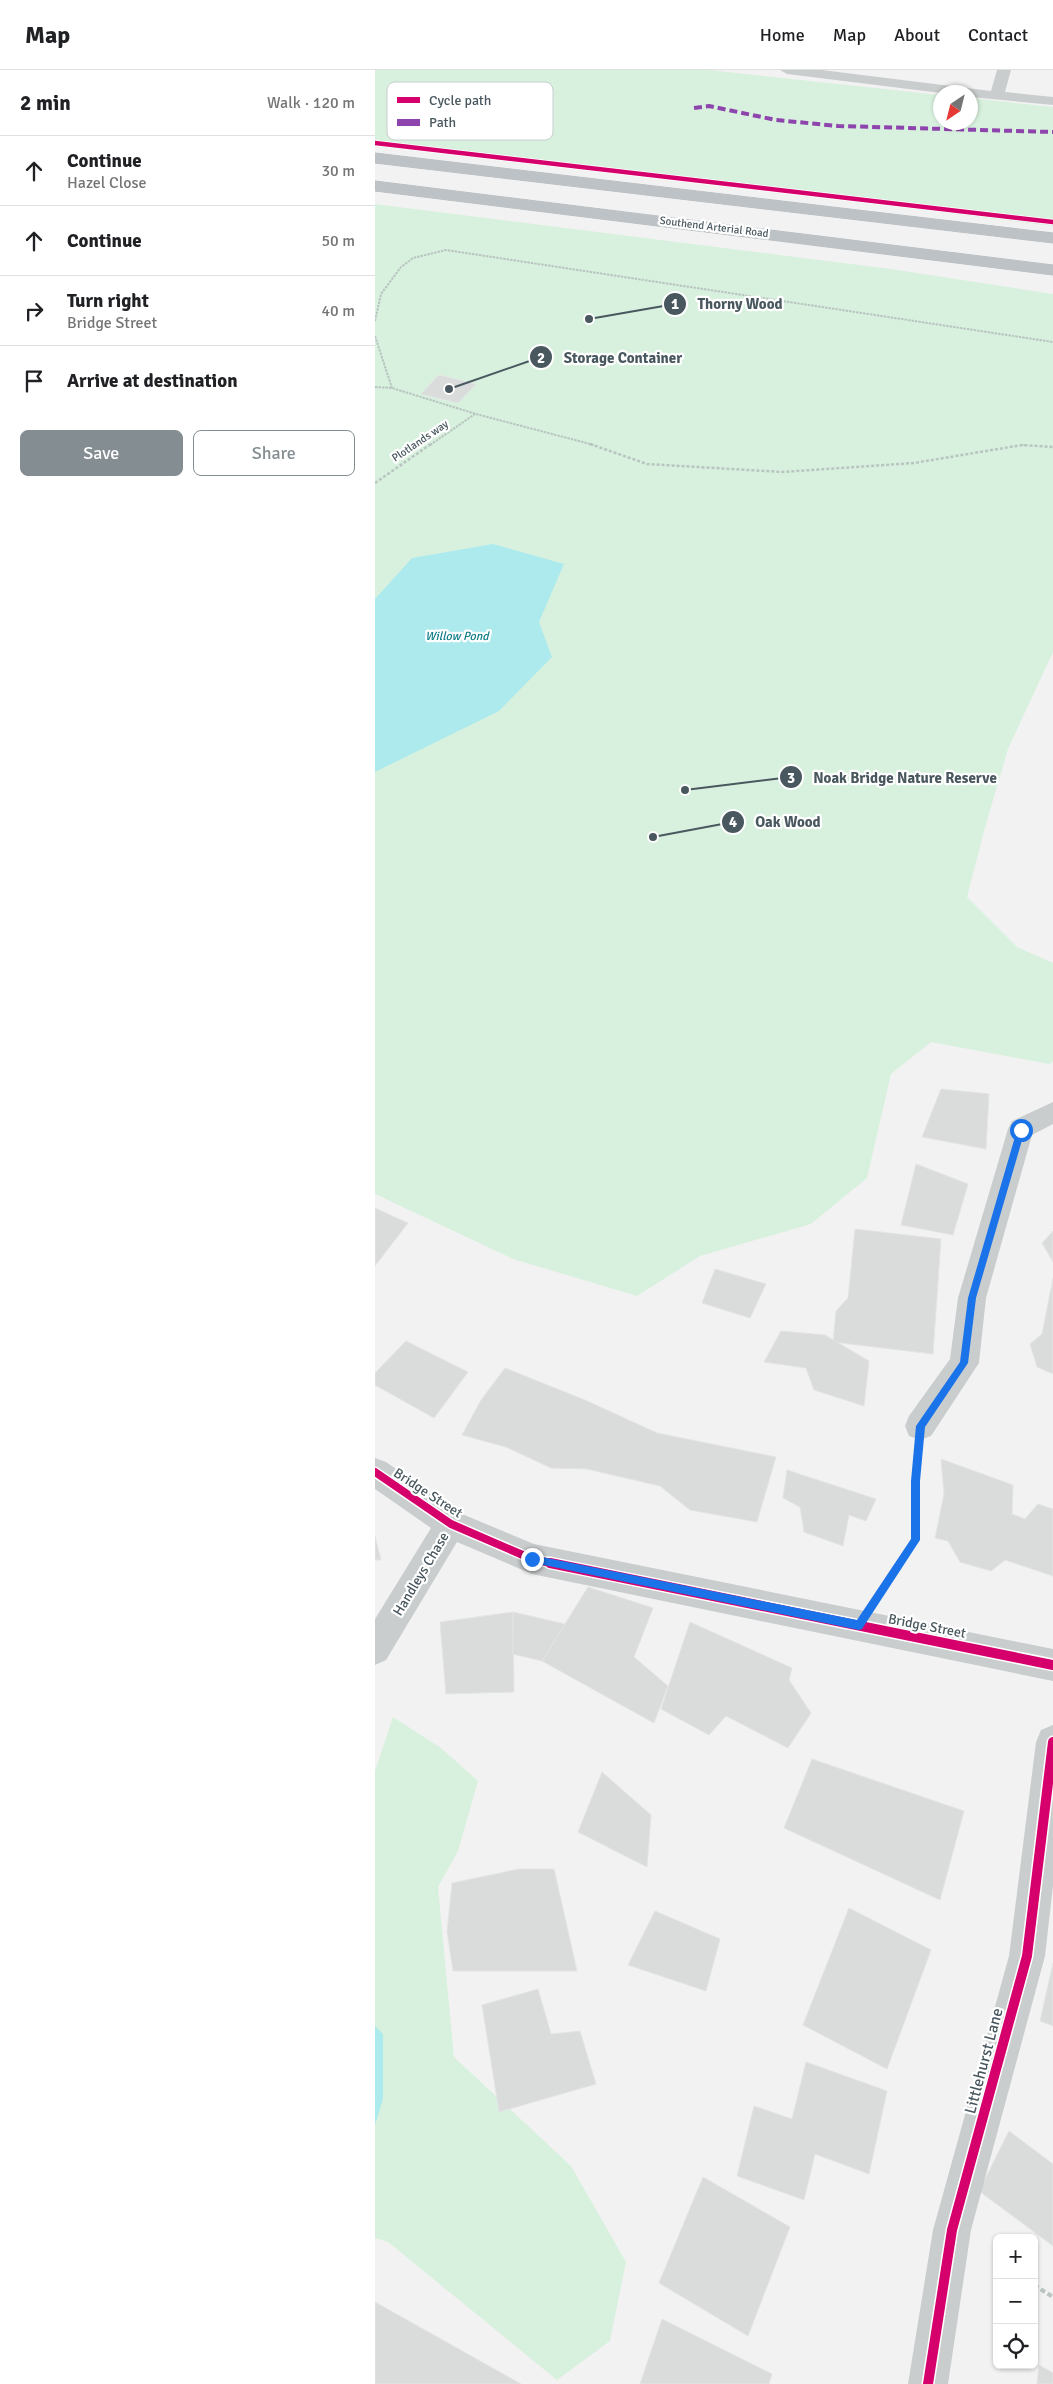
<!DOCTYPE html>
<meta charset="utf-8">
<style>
body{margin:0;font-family:Signika,sans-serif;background:#f6f6f6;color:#202124}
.controls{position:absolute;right:15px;bottom:15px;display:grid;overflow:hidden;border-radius:8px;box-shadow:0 1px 4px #0004}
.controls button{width:45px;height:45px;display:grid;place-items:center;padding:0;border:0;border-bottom:1px solid #e0e0e0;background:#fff;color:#202124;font:25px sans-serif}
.compass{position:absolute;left:558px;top:15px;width:45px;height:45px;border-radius:50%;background:#fff;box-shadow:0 1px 4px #0004;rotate:215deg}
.stop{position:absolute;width:15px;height:15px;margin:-11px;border:4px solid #1a73e8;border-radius:50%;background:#fff}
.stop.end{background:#1a73e8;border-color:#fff;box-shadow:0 1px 5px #0008}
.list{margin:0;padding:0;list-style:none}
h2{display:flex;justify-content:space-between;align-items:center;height:65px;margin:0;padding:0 20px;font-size:21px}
h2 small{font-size:16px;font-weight:400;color:#757577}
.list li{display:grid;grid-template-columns:32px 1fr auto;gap:15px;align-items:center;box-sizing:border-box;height:70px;padding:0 20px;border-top:1px solid #e0e0e0}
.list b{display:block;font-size:19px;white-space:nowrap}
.list p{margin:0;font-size:16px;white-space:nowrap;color:#757577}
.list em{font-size:16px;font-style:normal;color:#757577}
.actions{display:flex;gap:10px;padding:15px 20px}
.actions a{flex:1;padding:11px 0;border:1px solid #848e92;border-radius:8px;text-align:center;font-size:18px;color:#848e92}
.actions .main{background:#848e92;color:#fff}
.icon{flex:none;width:28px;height:28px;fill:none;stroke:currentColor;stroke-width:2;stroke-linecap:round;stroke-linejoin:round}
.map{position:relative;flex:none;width:678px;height:2314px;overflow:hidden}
header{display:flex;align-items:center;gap:30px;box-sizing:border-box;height:70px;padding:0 25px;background:#fff;border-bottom:1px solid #e0e0e0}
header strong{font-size:24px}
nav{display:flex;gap:28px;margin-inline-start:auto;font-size:18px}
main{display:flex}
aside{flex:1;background:#fff}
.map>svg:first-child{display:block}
.green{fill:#d8f1de}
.water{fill:#adeaee}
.building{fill:#dadbdb;stroke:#e4e4e5}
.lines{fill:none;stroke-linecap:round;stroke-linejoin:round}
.highway-casing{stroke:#b8bdc1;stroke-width:1}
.path-far3{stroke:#b9c5c0;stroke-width:2;stroke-dasharray:2.5 1;stroke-linecap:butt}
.path-far2{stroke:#b9c5c0;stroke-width:2.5;stroke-dasharray:3 2;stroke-linecap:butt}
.path-far1{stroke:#b9c5c0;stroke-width:3;stroke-dasharray:4 2.5;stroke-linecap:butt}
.path{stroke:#b9c5c0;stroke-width:4;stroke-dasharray:5 3;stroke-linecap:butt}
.minor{fill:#cacdce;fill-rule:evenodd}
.highway{fill:#bdc2c6;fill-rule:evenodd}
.quiet{stroke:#8e44ad;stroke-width:4;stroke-dasharray:8 4;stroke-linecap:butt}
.cycleway-far2-casing{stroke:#fff;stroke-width:6}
.cycleway-far1-casing{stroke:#fff;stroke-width:11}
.cycleway-casing{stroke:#fff;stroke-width:13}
.cycleway-far2{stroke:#d6006c;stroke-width:4.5}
.cycleway-far1{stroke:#d6006c;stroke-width:8}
.cycleway{stroke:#d6006c;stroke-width:10}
.route{fill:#1a73e8}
.labels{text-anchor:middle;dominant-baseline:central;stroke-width:4.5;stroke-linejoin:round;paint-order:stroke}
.far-street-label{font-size:11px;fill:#49585f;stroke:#fff}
.far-water-label{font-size:12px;font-style:italic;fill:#0e7e87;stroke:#fff}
.street-label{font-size:14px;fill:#49585f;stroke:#fff}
.near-street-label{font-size:16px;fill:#49585f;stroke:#fff}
.key{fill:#fff;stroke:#c8cdcf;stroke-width:1}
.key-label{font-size:14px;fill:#49585f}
.leader{fill:none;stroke:#49585f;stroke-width:2}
.callout-dot{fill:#49585f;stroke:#fff;stroke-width:2}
.mark-label{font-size:15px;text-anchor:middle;font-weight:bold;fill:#fff}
.callout-label{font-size:15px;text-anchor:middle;font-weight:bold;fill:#49585f;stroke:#fff;stroke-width:4.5;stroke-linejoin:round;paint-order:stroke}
</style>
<header>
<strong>Map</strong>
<nav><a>Home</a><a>Map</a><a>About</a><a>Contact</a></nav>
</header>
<main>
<aside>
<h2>2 min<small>Walk · 120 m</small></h2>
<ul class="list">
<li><svg class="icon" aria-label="ahead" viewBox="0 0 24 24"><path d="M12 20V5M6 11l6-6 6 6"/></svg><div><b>Continue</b><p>Hazel Close</p></div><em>30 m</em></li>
<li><svg class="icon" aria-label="ahead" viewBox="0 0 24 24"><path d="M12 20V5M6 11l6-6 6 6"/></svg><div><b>Continue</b></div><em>50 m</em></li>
<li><svg class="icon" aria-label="right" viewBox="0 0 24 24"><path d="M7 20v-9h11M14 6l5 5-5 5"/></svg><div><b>Turn right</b><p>Bridge Street</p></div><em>40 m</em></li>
<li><svg class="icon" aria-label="arrive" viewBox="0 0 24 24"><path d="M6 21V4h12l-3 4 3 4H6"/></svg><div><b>Arrive at destination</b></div></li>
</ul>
<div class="actions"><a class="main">Save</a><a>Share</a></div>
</aside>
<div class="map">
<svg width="678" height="2314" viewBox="0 0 678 2314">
<rect width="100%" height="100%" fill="#f3f2f2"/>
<g class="green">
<path d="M0,0H334L565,25L566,52H596V28L678,37V156L0,72Z"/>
<path d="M0,134L516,199L678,224V582L633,679L609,761L592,827L642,877L678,893V992L674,994L556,972L516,1004L492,1108L436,1154L325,1186L262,1226L138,1189L0,1124Z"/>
<path d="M18,1647L66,1678L103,1711L83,1781L63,1817L79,1987L196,2096L251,2192L235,2271L182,2310L13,2172L0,2168V1701Z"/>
</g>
<g class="water">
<path d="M118,474L189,494L164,552L177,587L124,641L0,702V529L37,488Z"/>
<path d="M0,1956L8,1964V2029L0,2055Z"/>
</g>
<g class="building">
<path d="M64,305L101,314L83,333L46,324Z"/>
<path d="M566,1019L614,1024L611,1079L547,1067Z"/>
<path d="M541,1094L593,1114L578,1165L526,1155Z"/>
<path d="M0,1138L33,1153L0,1196Z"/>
<path d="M480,1159L566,1169L558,1284L458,1272L461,1241L473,1228Z"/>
<path d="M678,1161V1192L667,1173Z"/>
<path d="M340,1199L391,1214L375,1248L327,1233Z"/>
<path d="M678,1208V1304L662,1297L655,1274L667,1264Z"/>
<path d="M406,1261L450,1265L494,1291L489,1336L439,1320L431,1298L389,1292Z"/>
<path d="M31,1271L93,1302L59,1348L0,1315V1303Z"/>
<path d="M130,1298L210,1330L282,1363L401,1387L382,1452L315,1440L285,1416L212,1399L176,1398L131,1377L87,1365L106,1330Z"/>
<path d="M566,1389L638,1415L637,1444L650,1449L663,1434L678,1439V1506L630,1490L616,1501L585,1492L573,1471L560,1468L569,1424Z"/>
<path d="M412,1400L501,1429L491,1451L474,1445L468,1476L429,1462L425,1437L408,1428Z"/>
<path d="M0,1466L6,1490H0Z"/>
<path d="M213,1517L278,1538L259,1587L293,1616L279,1653L167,1591Z"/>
<path d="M138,1542L139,1622L71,1624L65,1552Z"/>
<path d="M138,1542L190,1554L167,1591L138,1584Z"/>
<path d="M315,1552L417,1598L414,1610L436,1643L413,1678L351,1646L334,1665L286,1639Z"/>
<path d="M437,1689L589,1741L565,1830L409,1758Z"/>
<path d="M227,1702L276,1745L272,1797L203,1762Z"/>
<path d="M144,1799H179L202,1901H78L72,1862L77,1813Z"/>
<path d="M474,1838L556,1880L512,1999L428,1955Z"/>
<path d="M280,1841L345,1869L331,1921L253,1895Z"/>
<path d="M678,1893V1956L665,1951Z"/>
<path d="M163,1919L176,1964L205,1961L221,2014L124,2042L107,1935Z"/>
<path d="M431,1992L512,2021L494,2104L440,2084L429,2130L362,2106L379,2036L417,2049Z"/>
<path d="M634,2061L678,2094V2176L604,2121Z"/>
<path d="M328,2107L415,2157L373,2266L284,2213Z"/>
<path d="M0,2232L146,2314H0Z"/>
<path d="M287,2249L397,2304L394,2314H265Z"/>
<path d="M664,2295L678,2303V2314H662Z"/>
</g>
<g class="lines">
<g class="highway-casing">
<g id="highway">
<path d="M0,83L678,163V173L0,93Z"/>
<path d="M0,111L678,195V205L0,121Z"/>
</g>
</g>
<g class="path-far3">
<path d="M0,251L6,224L26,197L38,188L71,180L678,272"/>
<path d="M0,266L17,318"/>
<path d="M0,317L17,318L101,344L219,375"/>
<path d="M55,375L100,344"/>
<path d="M645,375H652"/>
</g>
<g class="path-far2">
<path d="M215,374L272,394L407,402L539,393L647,375L678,377"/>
<path d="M0,413L56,374"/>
</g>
<path class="path-far1" d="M524,1494L540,1470L542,1397"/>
<g class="path">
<path d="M510,1516L525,1493"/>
<path d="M659,2215L678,2227"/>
</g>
<g class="minor">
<path d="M405,0H447L616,21L622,0H636L630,22L678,27V35L596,27V22L566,23L412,4Z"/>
<path d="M678,1032V1054L657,1065L611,1228L604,1293L556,1366L545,1370L534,1366L530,1356L534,1346L575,1289L583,1228L633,1059L637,1051Z"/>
<path d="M0,1388L11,1392L87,1444L159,1474L678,1579V1611L157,1504L82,1472L11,1590L0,1595V1549L56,1458L0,1419Z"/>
<path d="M678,1655V1816L670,1886L596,2160L573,2314H533L558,2160L634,1886L661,1672L666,1660Z"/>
</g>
<use href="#highway" class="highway"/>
<path class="quiet" d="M319,38L334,36L401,50L463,56L678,62"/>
<g class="cycleway-far2-casing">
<path id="cycleway-far2" d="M0,73L678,152"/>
</g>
<g class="cycleway-far1-casing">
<path id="cycleway-far1" d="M0,1402L76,1454L157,1489L181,1494"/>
</g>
<g class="cycleway-casing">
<g id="cycleway">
<path d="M175,1493L678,1595"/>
<path d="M553,2314L577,2160L652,1886L678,1672"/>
</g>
</g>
<use href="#cycleway-far2" class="cycleway-far2"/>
<use href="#cycleway-far1" class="cycleway-far1"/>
<use href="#cycleway" class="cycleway"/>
</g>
<path class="route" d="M646,1056L650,1060L601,1228L593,1293L550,1357L545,1411V1470L487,1559L484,1560L154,1492V1486L157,1485L482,1550L536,1469V1411L541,1356L585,1292L593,1228L642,1060Z"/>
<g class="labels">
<g class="far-street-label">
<text transform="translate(339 157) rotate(7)">Southend Arterial Road</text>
<text transform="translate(45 371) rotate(-34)">Plotlands way</text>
</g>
<g class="far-water-label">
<text x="82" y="566">Willow Pond</text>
</g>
<g class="street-label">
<text transform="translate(53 1423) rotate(33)">Bridge Street</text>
<text transform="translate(46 1504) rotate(-59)">Handleys Chase</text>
<text transform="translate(552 1556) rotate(11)">Bridge Street</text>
</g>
<g class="near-street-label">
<text transform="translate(609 1991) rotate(-75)">Littlehurst Lane</text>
</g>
</g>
<rect x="12" y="12" width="166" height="58" rx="8" class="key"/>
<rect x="22" y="27" width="23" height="6" fill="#d6006c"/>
<rect x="22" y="49" width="23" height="7" fill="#8e44ad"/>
<g class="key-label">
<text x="54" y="35">Cycle path</text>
<text x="54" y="57">Path</text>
</g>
<path class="leader" d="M214 249L300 234M74 319L166 287M310 720L416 707M278 767L358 752"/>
<g class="callout-dot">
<circle cx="214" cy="249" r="5"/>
<circle cx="74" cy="319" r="5"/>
<circle cx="310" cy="720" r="5"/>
<circle cx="278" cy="767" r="5"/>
<circle cx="300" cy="234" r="12"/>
<circle cx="166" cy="287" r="12"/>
<circle cx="416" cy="707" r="12"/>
<circle cx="358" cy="752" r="12"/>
</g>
<g class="mark-label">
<text x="300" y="239">1</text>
<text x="166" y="293">2</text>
<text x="416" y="713">3</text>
<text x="358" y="757">4</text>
</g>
<g class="callout-label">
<text x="365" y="239">Thorny Wood</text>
<text x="248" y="293">Storage Container</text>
<text x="530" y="713">Noak Bridge Nature Reserve</text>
<text x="413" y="757">Oak Wood</text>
</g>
</svg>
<div class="controls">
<button>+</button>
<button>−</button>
<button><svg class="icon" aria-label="locate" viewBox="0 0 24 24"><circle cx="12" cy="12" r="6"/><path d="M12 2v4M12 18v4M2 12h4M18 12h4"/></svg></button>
</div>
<svg class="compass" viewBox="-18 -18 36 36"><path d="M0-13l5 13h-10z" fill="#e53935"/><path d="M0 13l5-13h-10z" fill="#757577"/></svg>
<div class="stop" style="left:646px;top:1060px"></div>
<div class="stop end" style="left:157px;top:1489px"></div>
</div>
</main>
